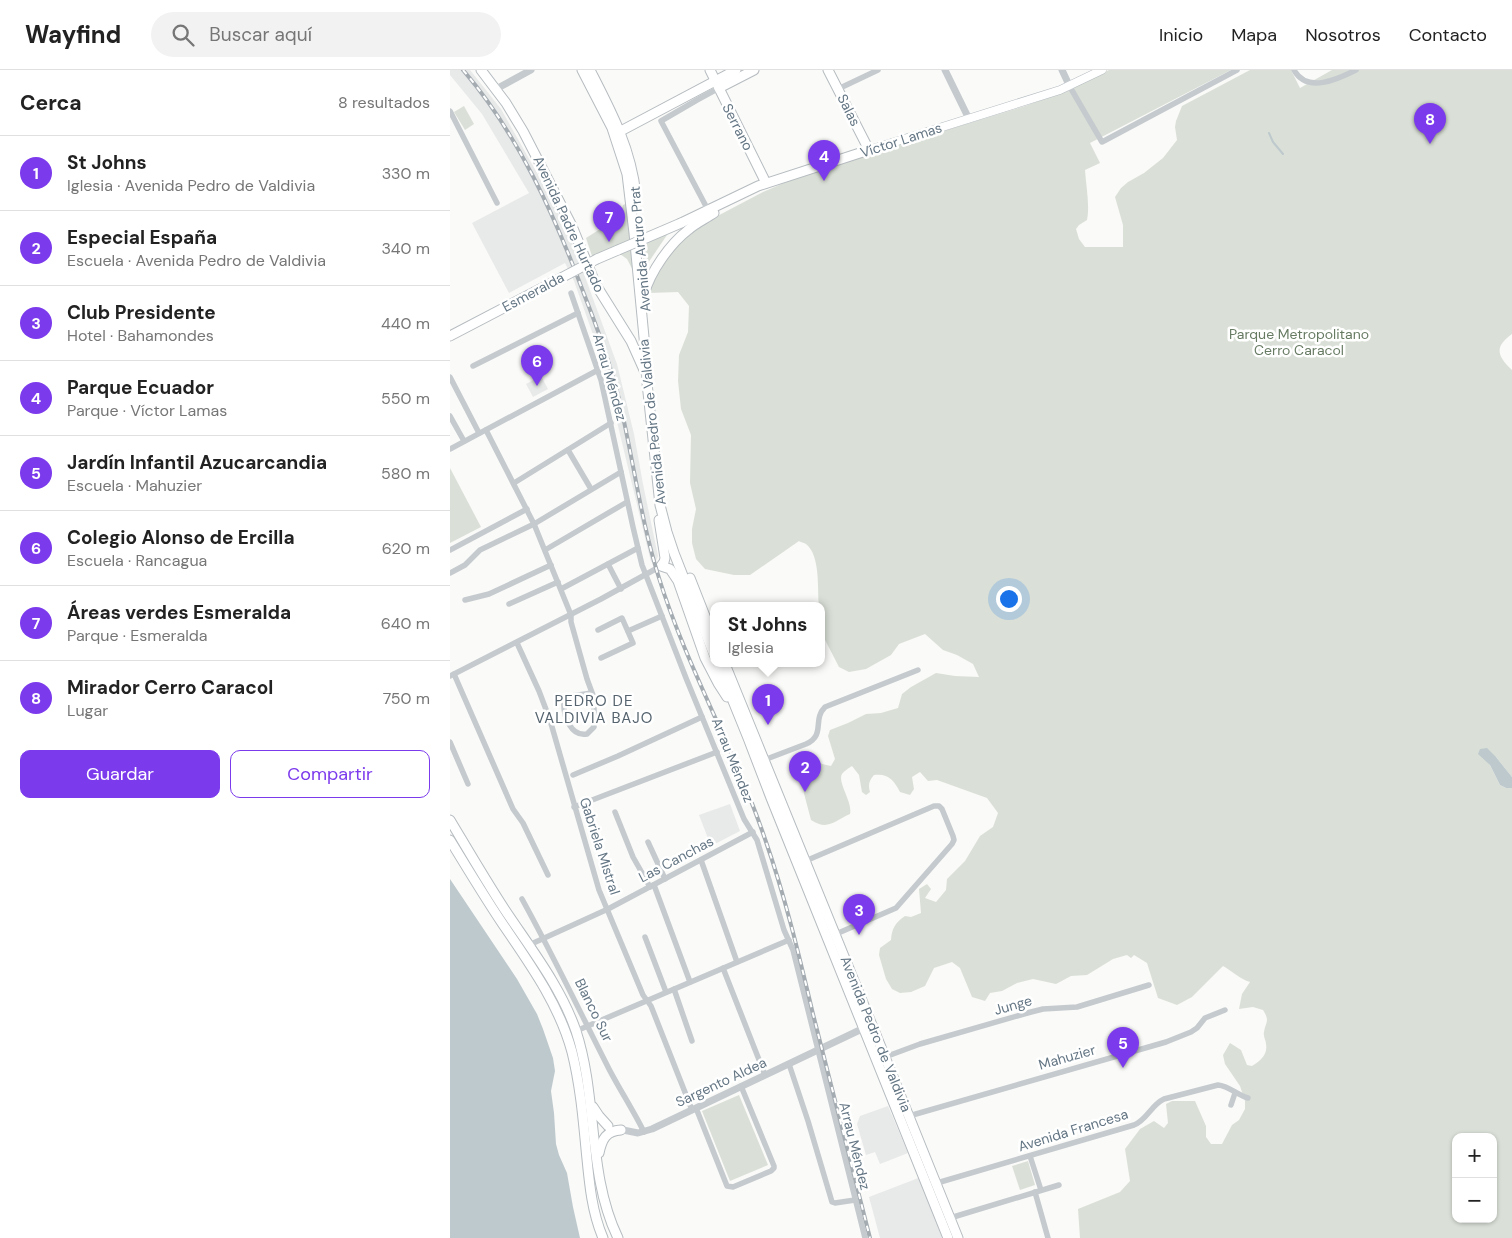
<!DOCTYPE html>
<html lang="es">
<meta charset="utf-8">
<style>
body{margin:0;font-family:"DM Sans",sans-serif;background:#f2f2f2;color:#222}
.controls{position:absolute;right:15px;bottom:15px;display:grid;overflow:hidden;border-radius:10px;box-shadow:0 1px 4px #0004}
.controls button{width:45px;height:45px;display:grid;place-items:center;padding:0;border:0;border-bottom:1px solid #e0e0e0;background:#fff;color:#222;font:25px sans-serif}
.you{position:absolute;left:558px;top:528px;width:18px;height:18px;margin:-12px;border:4px solid #fff;border-radius:50%;background:#1a73e8;box-shadow:0 0 0 8px #1a73e833}
.badge{display:grid;place-items:center;width:32px;height:32px;border-radius:50%;background:#7c3aed;color:#fff;font-size:16px;font-weight:700}
.pin{position:absolute;translate:-50% -41px;filter:drop-shadow(0 1px 2px #0008)}
.pin::after{content:'';position:absolute;top:26px;width:18px;height:15px;background:inherit;clip-path:polygon(0 0,100% 0,50% 100%)}
.popup{position:absolute;left:260px;top:532px;width:115px;height:65px;box-sizing:border-box;display:grid;place-content:center;border-radius:10px;background:#fff;filter:drop-shadow(0 1px 4px #0005);font-size:16px;white-space:nowrap;color:#767676}
.popup b{font-size:19px;color:#222}
.popup::after{content:'';position:absolute;left:50%;top:100%;margin-left:-10px;border:10px solid transparent;border-top-color:#fff}
.list{margin:0;padding:0;list-style:none}
h2{display:flex;justify-content:space-between;align-items:center;height:65px;margin:0;padding:0 20px;font-size:21px}
h2 small{font-size:16px;font-weight:400;color:#767676}
.list li{display:grid;grid-template-columns:32px 1fr auto;gap:15px;align-items:center;box-sizing:border-box;height:75px;padding:0 20px;border-top:1px solid #e0e0e0}
.list b{display:block;font-size:19px;white-space:nowrap}
.list p{margin:0;font-size:16px;white-space:nowrap;color:#767676}
.list em{font-size:16px;font-style:normal;color:#767676}
.actions{display:flex;gap:10px;padding:15px 20px}
.actions a{flex:1;padding:11px 0;border:1px solid #7c3aed;border-radius:10px;text-align:center;font-size:18px;color:#7c3aed}
.actions .main{background:#7c3aed;color:#fff}
.icon{flex:none;width:28px;height:28px;fill:none;stroke:currentColor;stroke-width:2;stroke-linecap:round;stroke-linejoin:round}
.map{position:relative;flex:none;width:1062px;height:1168px;overflow:hidden}
header{display:flex;align-items:center;gap:30px;box-sizing:border-box;height:70px;padding:0 25px;background:#fff;border-bottom:1px solid #e0e0e0}
header strong{font-size:24px}
nav{display:flex;gap:28px;margin-inline-start:auto;font-size:18px}
.search{width:350px;height:45px;background:#f2f2f2;display:flex;align-items:center;gap:12px;box-sizing:border-box;padding:0 18px;border-radius:28px;color:#767676;font-size:19px}
main{display:flex}
aside{flex:1;background:#fff}
.map>svg:first-child{display:block}
.built{fill:#e8e9e9}
.green{fill:#dae0d7;fill-rule:evenodd}
.water{fill:#bec9ce}
.lines{fill:none;stroke-linecap:round;stroke-linejoin:round}
.stream{stroke:#bec9ce;stroke-width:2}
.secondary-casing{stroke:#b5bcc1;stroke-width:9}
.primary-casing{stroke:#b6bcc0;stroke-width:11}
.minor{stroke:#c5cace;stroke-width:5.5}
.tertiary{stroke:#c5cace;stroke-width:7}
.secondary{stroke:#fff;stroke-width:8}
.primary{stroke:#fff;stroke-width:9}
.rail-casing{stroke:#a4acb2;stroke-width:4}
.rail{stroke:#fff;stroke-width:2;stroke-dasharray:5.5;stroke-linecap:butt}
.primary-bridge-casing{stroke:#b6bcc0;stroke-width:11;stroke-linecap:butt}
.primary-bridge{stroke:#fff;stroke-width:9}
.labels{text-anchor:middle;dominant-baseline:central;stroke-width:5;stroke-linejoin:round;paint-order:stroke}
.street-label{font-size:14px;fill:#647684;stroke:#fff}
.park-label{font-size:14px;fill:#677b63;stroke:#fff}
.neighbourhood-label{font-size:15px;letter-spacing:1px;fill:#56646f;stroke:#fff}
</style>
<header>
<strong>Wayfind</strong>
<div class="search"><svg class="icon" aria-label="search" viewBox="0 0 24 24"><circle cx="10" cy="10" r="6"/><path d="M15 15l6 6"/></svg>Buscar aquí</div>
<nav><a>Inicio</a><a>Mapa</a><a>Nosotros</a><a>Contacto</a></nav>
</header>
<main>
<aside>
<h2>Cerca<small>8 resultados</small></h2>
<ul class="list">
<li><span class="badge">1</span><div><b>St Johns</b><p>Iglesia · Avenida Pedro de Valdivia</p></div><em>330 m</em></li>
<li><span class="badge">2</span><div><b>Especial España</b><p>Escuela · Avenida Pedro de Valdivia</p></div><em>340 m</em></li>
<li><span class="badge">3</span><div><b>Club Presidente</b><p>Hotel · Bahamondes</p></div><em>440 m</em></li>
<li><span class="badge">4</span><div><b>Parque Ecuador</b><p>Parque · Víctor Lamas</p></div><em>550 m</em></li>
<li><span class="badge">5</span><div><b>Jardín Infantil Azucarcandia</b><p>Escuela · Mahuzier</p></div><em>580 m</em></li>
<li><span class="badge">6</span><div><b>Colegio Alonso de Ercilla</b><p>Escuela · Rancagua</p></div><em>620 m</em></li>
<li><span class="badge">7</span><div><b>Áreas verdes Esmeralda</b><p>Parque · Esmeralda</p></div><em>640 m</em></li>
<li><span class="badge">8</span><div><b>Mirador Cerro Caracol</b><p>Lugar</p></div><em>750 m</em></li>
</ul>
<div class="actions"><a class="main">Guardar</a><a>Compartir</a></div>
</aside>
<div class="map">
<svg width="1062" height="1168" viewBox="0 0 1062 1168">
<rect width="100%" height="100%" fill="#fafaf8"/>
<g class="built">
<path d="M0,0H20L51,39L100,126L123,174L167,294L184,364L193,414L208,486L206,491L201,492L197,476L152,290L124,211L115,193L59,223L22,153L79,123L32,44L0,5Z"/>
<path d="M91,306L98,319L83,327L76,314Z"/>
<path d="M280,734L290,761L261,776L249,745Z"/>
<path d="M438,1036L458,1083L430,1094L425,1082L416,1085L407,1054L410,1046Z"/>
<path d="M471,1107L492,1168H430L419,1127Z"/>
</g>
<g class="green">
<path d="M659,0H781L640,73L650,93L635,100C636,116 640,135 637,150L629,155L626,159L629,169L635,177H673V155L665,127L671,118L678,112L694,103L713,88L727,70L725,57L726,51L732,36L800,0H841L850,18L882,0H1062V264C1044,277 1047,286 1062,300V707L1046,687L1035,689L1040,695L1050,715L1056,718H1062V1168H630L628,1139L670,1122L680,1111L675,1079L690,1059L704,1051L714,1058L718,1053L716,1034L722,1031H745L756,1056V1067L761,1074H772L782,1055L789,1050L795,1039V1031L790,1016L775,994L773,985L780,973L791,980L797,995L802,996C810,991 818,985 816,974C816,970 813,967 814,962C816,951 820,951 813,940L803,937L789,939L792,924L800,912C790,909 782,901 773,896L742,927L727,935L708,928L697,893L684,885L681,888L677,885L663,889L637,905L621,906L606,914L583,909L567,913L552,921L540,923L535,931L522,927L510,898L502,892L484,898L475,916L461,922L450,923L442,919L436,909L429,885L430,878L441,870C442,858 445,853 455,846L461,847L471,843L469,819L477,814L481,819L475,828L486,832L496,820L497,809L515,791L530,766L543,757L548,743L537,728L487,710L478,711L470,702L462,707L464,719L460,725L450,722C444,710 438,703 424,705C419,711 418,714 420,722L416,725L412,722L409,705L402,696C399,698 394,701 392,704C387,712 403,732 400,744C384,751 378,761 361,750L351,712L345,700L350,695L364,688L372,694L381,696L385,689L378,666L380,660L398,653L416,644L431,643L448,638L452,624L461,617L486,603L505,606L529,607L523,594L507,585L493,580L475,564L449,574L441,585L416,599L399,602L389,597L373,566L372,536H369C367,520 371,486 356,474C355,473 350,472 349,471L300,505H284L255,499L246,489L242,473V459L246,439L240,413L241,365L231,339L228,311L229,285L238,262L239,236L228,222L199,223L206,202L235,166L256,152L313,122L334,113L415,85L575,36L611,23ZM1006,1067H1043V1149H1006Z"/>
<path d="M14,36L24,54L15,60L4,42Z"/>
<path d="M177,133L180,168L187,198L189,212L177,189L170,184L166,176L142,186L136,168L166,149L170,146L173,135Z"/>
<path d="M219,162L194,199L192,175Z"/>
<path d="M0,398L31,457L0,473Z"/>
<path d="M289,1025L318,1095L280,1111L252,1041Z"/>
<path d="M578,1091L585,1115L570,1120L562,1096Z"/>
</g>
<g class="water">
<path d="M1037,678L1046,687L1062,707V718H1056L1050,715L1040,695L1028,684L1030,679Z"/>
<path d="M0,809L67,909L87,944L93,959L103,988L105,1001L101,1021L104,1043L106,1074L109,1085L117,1103L123,1137L130,1168H0Z"/>
</g>
<g class="lines">
<path class="stream" d="M819,63L823,72L833,84"/>
<g class="secondary-casing">
<path id="secondary" d="M419,80L610,20L652,0"/>
</g>
<g class="primary-casing">
<g id="primary">
<path d="M31,0L56,33L73,61L122,156L146,215L181,271L194,300"/>
<path d="M132,0L162,58L177,104L184,163L196,288L197,313L210,435L217,462L224,483L264,585"/>
<path d="M140,0C161,41 181,78 186,125"/>
<path d="M260,0L316,113"/>
<path d="M269,18L304,0"/>
<path d="M167,63L286,0"/>
<path d="M231,153L308,116L419,80L378,0"/>
<path d="M147,189L168,180"/>
<path d="M194,224C201,201 219,175 238,160C246,153 255,149 264,143"/>
<path d="M0,266L109,209"/>
<path d="M209,450L215,488L214,492L211,496L220,499L228,511L255,588L268,613L277,627"/>
<path d="M240,508L264,569"/>
<path d="M268,594L298,668L321,728L498,1168"/>
<path d="M275,594L435,987L508,1168"/>
<path d="M0,750C18,780 36,811 55,840C81,879 111,917 126,961C148,1028 137,1104 168,1168"/>
<path d="M0,770C17,798 34,826 52,853C80,894 109,934 122,982C130,1014 133,1047 136,1079C139,1109 141,1140 153,1168"/>
<path d="M143,1037L149,1046L158,1056"/>
<path d="M149,1083C152,1069 156,1061 171,1060"/>
</g>
</g>
<g class="minor">
<path d="M844,0C857,24 888,9 906,0"/>
<path d="M620,17L652,72L787,0"/>
<path d="M388,19L428,0"/>
<path d="M0,41L47,133"/>
<path d="M258,140L211,51L247,30L269,18"/>
<path d="M121,223L151,310L183,457L192,495L236,608L294,749L307,770L334,860L343,880L415,1168"/>
<path d="M23,296L128,243"/>
<path d="M0,307L29,363"/>
<path d="M0,346L14,371"/>
<path d="M36,360L84,454L121,545V552L137,609L144,628V657L137,664C121,667 113,646 114,632L121,626L142,623"/>
<path d="M0,379L148,300"/>
<path d="M118,380L141,419"/>
<path d="M64,413L161,353"/>
<path d="M0,480L77,439"/>
<path d="M95,480L177,432"/>
<path d="M158,494L171,519"/>
<path d="M0,503L15,495L30,480L84,454L171,402"/>
<path d="M111,519L188,478"/>
<path d="M15,530L39,524L101,495"/>
<path d="M59,534L108,512"/>
<path d="M148,560L172,548L183,573L151,588"/>
<path d="M178,561L212,546"/>
<path d="M67,573L89,621L100,650L149,820L193,925L201,936L242,1040"/>
<path d="M4,604L63,739L73,753L98,805"/>
<path d="M0,606L151,529L211,496"/>
<path d="M0,672L18,714"/>
<path d="M314,690L356,674C376,665 362,650 375,637L468,600"/>
<path d="M123,705L168,686L252,647"/>
<path d="M124,737L267,682"/>
<path d="M165,742L183,787L200,817"/>
<path d="M198,772L215,809"/>
<path d="M251,790L287,892"/>
<path d="M353,792L484,736H489L492,739L503,766L504,770L502,774L446,838L386,864"/>
<path d="M204,815L240,912"/>
<path d="M72,829C103,885 130,942 159,999C170,1020 183,1040 194,1062"/>
<path d="M195,867L216,922"/>
<path d="M79,875L158,839L303,762"/>
<path d="M273,898L315,1005"/>
<path d="M224,919L242,971"/>
<path d="M126,961L339,870"/>
<path d="M435,987L470,974L581,942L593,939L627,937L699,915"/>
<path d="M339,994L358,1051L382,1132L385,1133L405,1130"/>
<path d="M781,1035L785,1023"/>
<path d="M246,1038L277,1116L283,1117L321,1101L324,1098V1096L291,1016"/>
<path d="M459,1046L716,972L741,962L747,958L755,948L775,940"/>
<path d="M580,1086L591,1120"/>
<path d="M487,1113L684,1055C697,1050 701,1035 714,1029L768,1015C779,1016 787,1025 798,1028"/>
<path d="M585,1122L598,1168"/>
<path d="M500,1148L609,1115"/>
</g>
<g class="tertiary">
<path d="M495,0L519,49"/>
<path d="M612,0L620,17"/>
<path d="M46,19L81,0"/>
<path d="M168,1059L188,1063L202,1059L414,958"/>
</g>
<use href="#secondary" class="secondary"/>
<use href="#primary" class="primary"/>
<g class="rail-casing">
<path id="rail" d="M13,0C68,64 105,146 134,224C147,257 159,291 168,325C183,386 190,448 209,508C237,598 285,680 315,769C335,826 349,885 363,944C382,1018 401,1093 420,1168"/>
</g>
<use href="#rail" class="rail"/>
<g class="primary-bridge-casing">
<g id="primary-bridge">
<path d="M168,180L231,153"/>
<path d="M109,209L147,189"/>
</g>
</g>
<use href="#primary-bridge" class="primary-bridge"/>
</g>
<g class="labels">
<g class="street-label">
<text transform="translate(399 40) rotate(63)">Salas</text>
<text transform="translate(288 57) rotate(63)">Serrano</text>
<text transform="translate(451 70) rotate(-18)">Víctor Lamas</text>
<text transform="translate(119 154) rotate(65)">Avenida Padre Hurtado</text>
<text transform="translate(190 179) rotate(-95)">Avenida Arturo Prat</text>
<text transform="translate(83 222) rotate(-28)">Esmeralda</text>
<text transform="translate(160 307) rotate(74)">Arrau Méndez</text>
<text transform="translate(202 352) rotate(-96)">Avenida Pedro de Valdivia</text>
<text transform="translate(283 690) rotate(68)">Arrau Méndez</text>
<text transform="translate(150 776) rotate(72)">Gabriela Mistral</text>
<text transform="translate(226 789) rotate(-28)">Las Canchas</text>
<text transform="translate(563 935) rotate(-16)">Junge</text>
<text transform="translate(144 940) rotate(64)">Blanco Sur</text>
<text transform="translate(426 964) rotate(68)">Avenida Pedro de Valdivia</text>
<text transform="translate(617 987) rotate(-16)">Mahuzier</text>
<text transform="translate(271 1012) rotate(-25)">Sargento Aldea</text>
<text transform="translate(623 1060) rotate(-17)">Avenida Francesa</text>
<text transform="translate(405 1076) rotate(76)">Arrau Méndez</text>
</g>
<g class="park-label">
<text x="849" y="264">Parque Metropolitano<tspan x="849" dy="16">Cerro Caracol</tspan></text>
</g>
<g class="neighbourhood-label">
<text x="144" y="631">PEDRO DE<tspan x="144" dy="17">VALDIVIA BAJO</tspan></text>
</g>
</g>
</svg>
<div class="controls">
<button>+</button>
<button>−</button>
</div>
<div class="you"></div>
<div class="pin badge" style="left:318px;top:655px">1</div>
<div class="popup"><b>St Johns</b>Iglesia</div>
<div class="pin badge" style="left:355px;top:722px">2</div>
<div class="pin badge" style="left:409px;top:865px">3</div>
<div class="pin badge" style="left:374px;top:111px">4</div>
<div class="pin badge" style="left:673px;top:998px">5</div>
<div class="pin badge" style="left:87px;top:316px">6</div>
<div class="pin badge" style="left:159px;top:172px">7</div>
<div class="pin badge" style="left:980px;top:74px">8</div>
</div>
</main>
